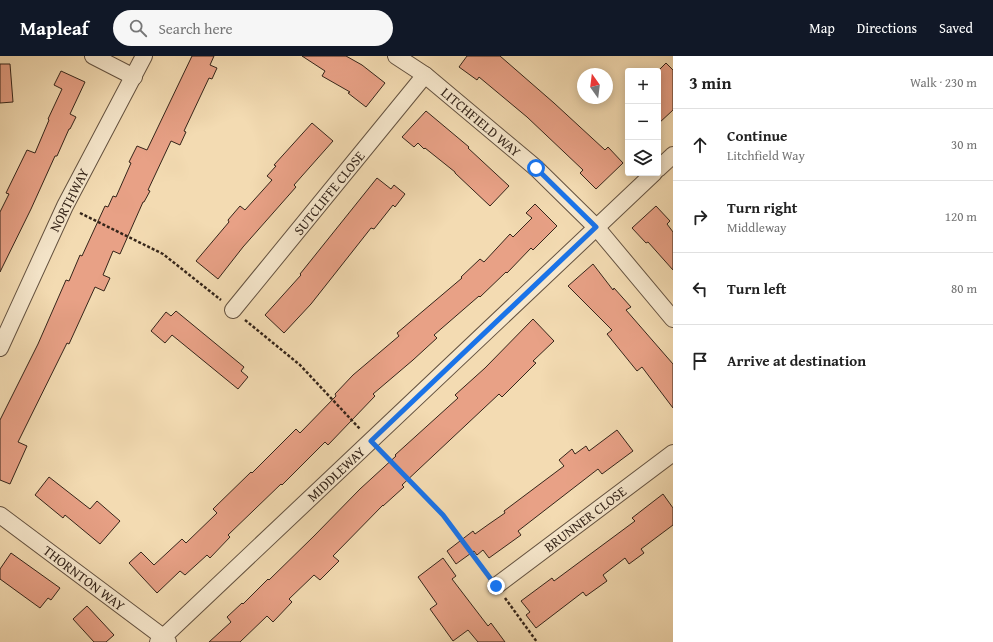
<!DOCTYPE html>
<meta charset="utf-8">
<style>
body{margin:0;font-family:"Gentium Book Plus",serif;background:#f6f6f6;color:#222}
.controls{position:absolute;right:12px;top:12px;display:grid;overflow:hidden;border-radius:4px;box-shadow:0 2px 10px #0003}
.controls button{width:36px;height:36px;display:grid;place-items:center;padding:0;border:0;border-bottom:1px solid #e0e0e0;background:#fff;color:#222;font:20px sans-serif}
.compass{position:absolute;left:577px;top:12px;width:36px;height:36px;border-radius:50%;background:#fff;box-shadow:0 2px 10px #0003;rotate:346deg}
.stop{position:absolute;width:12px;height:12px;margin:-9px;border:3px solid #1a73e8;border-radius:50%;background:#fff}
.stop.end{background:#1a73e8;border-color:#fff;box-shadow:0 1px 4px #0008}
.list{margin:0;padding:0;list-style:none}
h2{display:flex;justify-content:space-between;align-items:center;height:52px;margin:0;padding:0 16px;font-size:17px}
h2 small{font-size:13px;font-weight:400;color:#767676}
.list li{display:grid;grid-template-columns:26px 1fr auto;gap:12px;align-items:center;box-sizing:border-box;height:72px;padding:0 16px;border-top:1px solid #e0e0e0}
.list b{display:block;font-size:15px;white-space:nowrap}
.list p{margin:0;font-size:13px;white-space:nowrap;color:#767676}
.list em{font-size:13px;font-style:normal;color:#767676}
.icon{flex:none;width:22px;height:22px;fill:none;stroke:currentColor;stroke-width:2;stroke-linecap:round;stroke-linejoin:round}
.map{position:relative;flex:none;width:673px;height:586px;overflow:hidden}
header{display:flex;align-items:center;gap:24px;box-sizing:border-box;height:56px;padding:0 20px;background:#111827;color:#fff}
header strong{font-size:19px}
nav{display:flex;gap:22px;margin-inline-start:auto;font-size:14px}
.search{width:280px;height:36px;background:#f6f6f6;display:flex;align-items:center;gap:10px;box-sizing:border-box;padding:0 14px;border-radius:22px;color:#767676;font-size:15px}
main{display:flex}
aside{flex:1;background:#fff}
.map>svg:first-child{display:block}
.building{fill:#e8a186;stroke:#35251a}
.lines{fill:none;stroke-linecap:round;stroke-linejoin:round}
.street-casing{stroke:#645240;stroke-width:18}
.path{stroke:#35251a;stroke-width:2.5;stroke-dasharray:3 2;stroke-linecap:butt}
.street{stroke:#f7e8cd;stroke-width:16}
.route{stroke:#1a73e8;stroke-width:5}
.labels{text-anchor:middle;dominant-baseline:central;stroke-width:3;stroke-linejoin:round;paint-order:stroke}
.street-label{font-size:14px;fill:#35251a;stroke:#f7e8cd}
</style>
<header>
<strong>Mapleaf</strong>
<div class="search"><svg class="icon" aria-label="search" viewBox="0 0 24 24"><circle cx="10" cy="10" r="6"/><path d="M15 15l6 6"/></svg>Search here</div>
<nav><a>Map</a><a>Directions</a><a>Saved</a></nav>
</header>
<main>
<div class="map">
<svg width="673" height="586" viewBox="0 0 673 586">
<rect width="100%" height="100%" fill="#f3dbb2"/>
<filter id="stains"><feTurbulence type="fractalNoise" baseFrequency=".005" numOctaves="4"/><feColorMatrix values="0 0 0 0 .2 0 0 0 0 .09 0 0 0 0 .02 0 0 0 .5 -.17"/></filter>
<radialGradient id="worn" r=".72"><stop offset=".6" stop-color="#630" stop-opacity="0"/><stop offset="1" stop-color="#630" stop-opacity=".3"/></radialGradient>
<g class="building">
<path d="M192,0H214L210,9L217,12L212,23L209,22L184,75L186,76L180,89L171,85L148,134L150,135L144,146H143L120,198L113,195L103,219L110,222L104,235L95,231L69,288L67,287L18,386L27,390L10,428L0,424V364L38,288L66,224L69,225L80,199L82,200L105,150L108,151L113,140L116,141L131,107L129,106L137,90L147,94Z"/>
<path d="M302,0H346L362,9L385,27L366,51L348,37L350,36L322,20L325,15Z"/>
<path d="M467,0H500L554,47L605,94L608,91L623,107L596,133L580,117L583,114L527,61L479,21L477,24L459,11Z"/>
<path d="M666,7L673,14V54L658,68V15Z"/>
<path d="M0,8H10L13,46L0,47Z"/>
<path d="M61,15L85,26L70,58L76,61L70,73H69L57,100H55L31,153L0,216V156L9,138L6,137L27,94L35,97L49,64L48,63L62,33L54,29Z"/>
<path d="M426,55L469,91L468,92L509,130L490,150L455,117V116L425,92L424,93L418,87L414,91L402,81Z"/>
<path d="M312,67L333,85L294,129L296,131L243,191L218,223L196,205L229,166L228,164L240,150L245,154L272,124L267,120L276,110L274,109Z"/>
<path d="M377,122L391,133L394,129L405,138L395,151L393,149L374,173L371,172L311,248L284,277L265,259L301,219L300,218Z"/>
<path d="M535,148L557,170L533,194L531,192L507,217L506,216L480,241L479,240L434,279L437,282L413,304L373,338L375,340L328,389L325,386L282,429L281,428L228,479L230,481L210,502L207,499L185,519L180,515L157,537L129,507L141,496L154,509L182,483L186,487L217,457L213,453L251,416L252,417L296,373L300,377L336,340L335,338L353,319L399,280L397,277L462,222L461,221L480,203L484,206L510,178L513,181L532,162L526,157Z"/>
<path d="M656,150L670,165L667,168L673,176V214L648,186L646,187L632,172Z"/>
<path d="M593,208L613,234L614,232L631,251L626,254L673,308V352L642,311L637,315L607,278L612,274L568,230Z"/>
<path d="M176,255L244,311L241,315L248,321L238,333L172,279L165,287L151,275L166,256L171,260Z"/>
<path d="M533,263L554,285L533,305L536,307L502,341L499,338L402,429L404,431L383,450V449L333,500L339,505L320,524L314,519L289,543L292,546L273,566L267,560L240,586H209L231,566L227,561L242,547L243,548L268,523L269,524L314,480L360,433L396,400L395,399L458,342L455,339L485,312Z"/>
<path d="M617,374L633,395L602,418L598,413L518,475L521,479L489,502L483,494L477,499L474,495L456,508L447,495L473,475L475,478L489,468L505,457L504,455L564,410L559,404L572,393L575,398L586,390L589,395Z"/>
<path d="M49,421L90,453L97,445L120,465L100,488L65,459L63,462L35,439Z"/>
<path d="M663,438L673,452V469L641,493L644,497L629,508L625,502L603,519L607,525L586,540L583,536L536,572L526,559L530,556L521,545L552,522L554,525L635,465L632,462Z"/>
<path d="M11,497L60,532L51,544L48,542L40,552L0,523V513Z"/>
<path d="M443,502L456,520L452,523L488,570L491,567L505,586H478L468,574L453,585L430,553L437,548L418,521Z"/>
<path d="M87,550L114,579L106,586H94L73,563Z"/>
</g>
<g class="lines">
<g class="street-casing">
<g id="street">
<path d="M93,0L134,21"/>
<path d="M396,0L425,19L536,112L596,171L673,263"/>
<path d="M658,113L673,99"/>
<path d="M233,254L425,19"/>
<path d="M0,292L65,150L144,0"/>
<path d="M0,459L163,581L168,586"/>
<path d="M496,530L673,397"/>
<path d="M158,586L654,117"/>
</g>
</g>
<g class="path">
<path d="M80,157L163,198L221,244"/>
<path d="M245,264L300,309L360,373"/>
<path d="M382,396L443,459L487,517"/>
<path d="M505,542L537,586"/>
</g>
<use href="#street" class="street"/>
</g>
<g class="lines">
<path class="route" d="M496,530L443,459L371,385L596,171L536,112"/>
</g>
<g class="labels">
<g class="street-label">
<text transform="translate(481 66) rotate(40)">LITCHFIELD WAY</text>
<text transform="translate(329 137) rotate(-51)">SUTCLIFFE CLOSE</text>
<text transform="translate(69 144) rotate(-63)">NORTHWAY</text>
<text transform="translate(336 418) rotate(-43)">MIDDLEWAY</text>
<text transform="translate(585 463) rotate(-37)">BRUNNER CLOSE</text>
<text transform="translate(84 522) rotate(37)">THORNTON WAY</text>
</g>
</g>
<rect width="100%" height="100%" filter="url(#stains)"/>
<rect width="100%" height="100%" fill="url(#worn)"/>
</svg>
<div class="controls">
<button>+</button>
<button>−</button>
<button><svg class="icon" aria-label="layers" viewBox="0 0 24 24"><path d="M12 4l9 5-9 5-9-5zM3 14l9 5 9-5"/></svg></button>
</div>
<svg class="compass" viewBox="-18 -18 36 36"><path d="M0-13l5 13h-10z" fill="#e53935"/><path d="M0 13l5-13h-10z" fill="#767676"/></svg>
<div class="stop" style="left:536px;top:112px"></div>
<div class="stop end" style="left:496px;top:530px"></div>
</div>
<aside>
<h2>3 min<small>Walk · 230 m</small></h2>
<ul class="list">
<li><svg class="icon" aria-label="ahead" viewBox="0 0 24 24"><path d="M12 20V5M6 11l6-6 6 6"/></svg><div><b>Continue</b><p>Litchfield Way</p></div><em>30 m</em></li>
<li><svg class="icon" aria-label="right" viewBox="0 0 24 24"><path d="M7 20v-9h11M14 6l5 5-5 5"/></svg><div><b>Turn right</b><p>Middleway</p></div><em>120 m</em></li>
<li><svg class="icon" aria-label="left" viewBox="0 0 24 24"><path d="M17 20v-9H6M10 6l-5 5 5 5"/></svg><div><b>Turn left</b></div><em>80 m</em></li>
<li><svg class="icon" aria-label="arrive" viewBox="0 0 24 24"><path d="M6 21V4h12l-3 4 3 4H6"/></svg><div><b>Arrive at destination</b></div></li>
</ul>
</aside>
</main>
